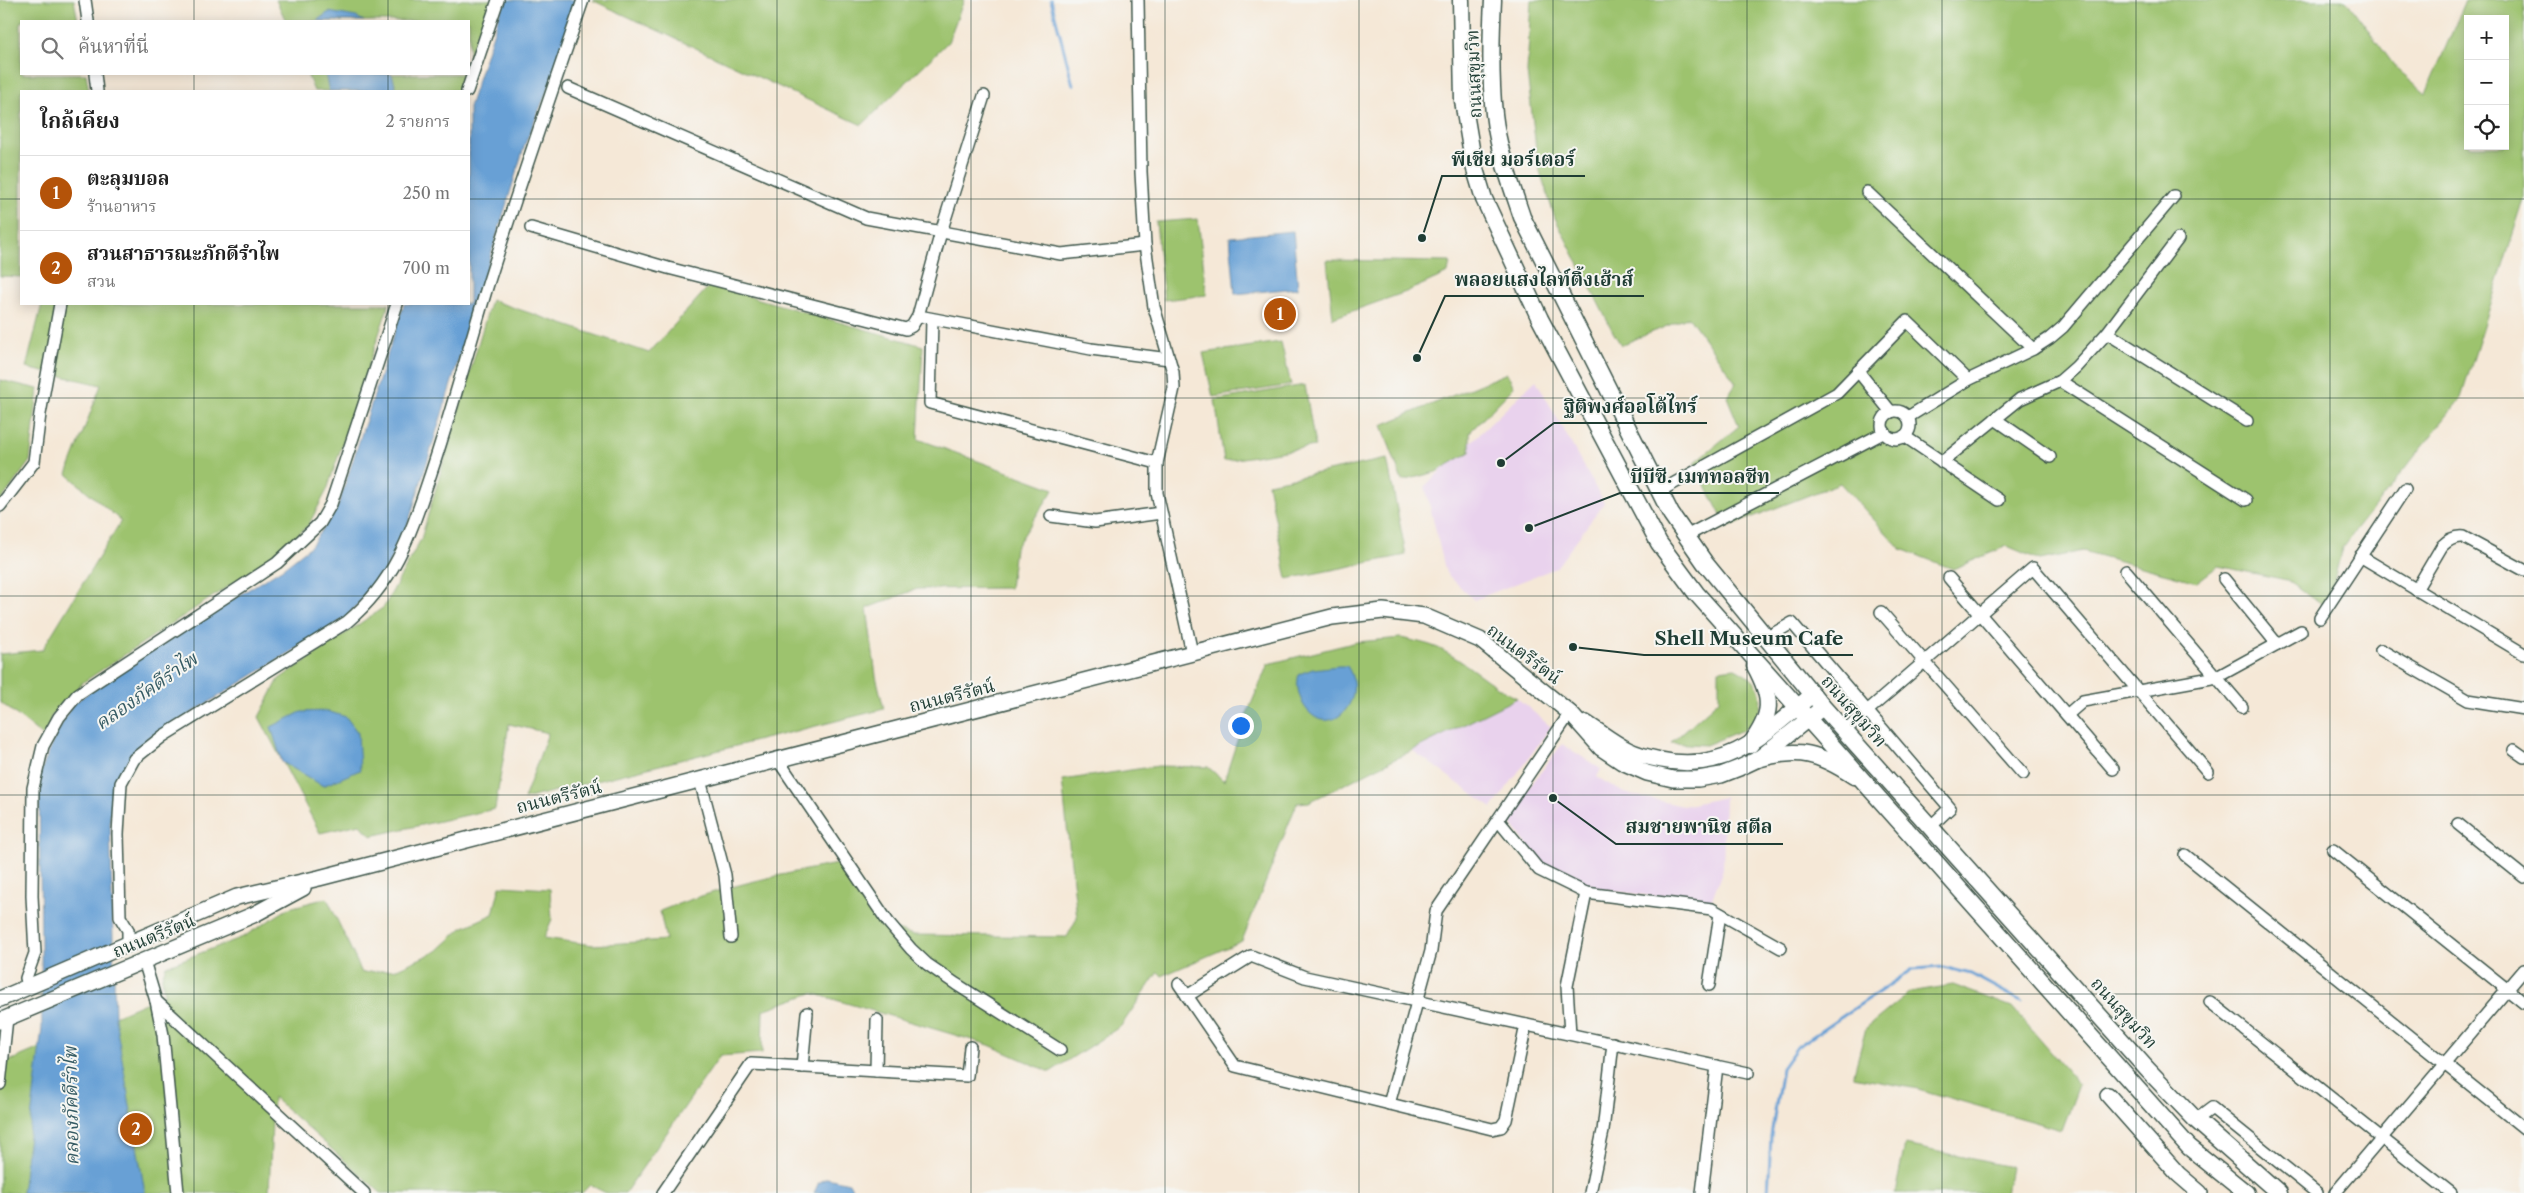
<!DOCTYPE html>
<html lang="th">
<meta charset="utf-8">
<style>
body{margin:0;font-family:"Libre Caslon Text","Noto Serif Thai",serif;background:#f2f2f2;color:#222}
.controls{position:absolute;right:15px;top:15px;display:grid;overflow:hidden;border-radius:0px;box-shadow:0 2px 12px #0003}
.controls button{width:45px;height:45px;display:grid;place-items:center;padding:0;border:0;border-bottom:1px solid #e0e0e0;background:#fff;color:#222;font:25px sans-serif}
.you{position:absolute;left:1240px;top:725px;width:18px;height:18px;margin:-12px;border:4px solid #fff;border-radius:50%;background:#1a73e8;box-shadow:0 0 0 8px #1a73e833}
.badge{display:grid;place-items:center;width:32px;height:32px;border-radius:50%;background:#b45309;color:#fff;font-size:16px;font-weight:700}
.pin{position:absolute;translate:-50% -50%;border:2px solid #fff;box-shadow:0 1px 5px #0006}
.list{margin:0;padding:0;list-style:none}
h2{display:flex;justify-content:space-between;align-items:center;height:65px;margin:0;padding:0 20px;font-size:21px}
h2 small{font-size:16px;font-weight:400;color:#767676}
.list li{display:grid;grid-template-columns:32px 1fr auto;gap:15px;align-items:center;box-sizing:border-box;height:75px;padding:0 20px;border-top:1px solid #e0e0e0}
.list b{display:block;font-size:19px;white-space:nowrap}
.list p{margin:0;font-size:16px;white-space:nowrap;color:#767676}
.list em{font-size:16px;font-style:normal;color:#767676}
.icon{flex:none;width:28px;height:28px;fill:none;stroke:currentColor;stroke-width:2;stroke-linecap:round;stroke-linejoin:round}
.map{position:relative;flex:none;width:2524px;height:1193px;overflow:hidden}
.search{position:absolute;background:#fff;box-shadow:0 2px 12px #0003;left:20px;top:20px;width:450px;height:55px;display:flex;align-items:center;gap:12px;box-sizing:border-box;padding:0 18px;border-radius:0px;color:#767676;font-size:19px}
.panel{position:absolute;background:#fff;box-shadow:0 2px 12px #0003;left:20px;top:90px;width:450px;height:215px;border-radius:0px}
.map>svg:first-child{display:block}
.built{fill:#e9d2ed}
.green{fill:#9dc36e;stroke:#5e8051;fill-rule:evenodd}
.water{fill:#67a0d5;stroke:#436e84}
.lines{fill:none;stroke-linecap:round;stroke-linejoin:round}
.stream{stroke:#67a0d5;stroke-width:3}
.minor-casing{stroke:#3f574c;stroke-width:14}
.major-casing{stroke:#3f574c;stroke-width:18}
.highway-casing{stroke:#3f574c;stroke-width:19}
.minor{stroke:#fff;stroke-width:11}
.major{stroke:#fff;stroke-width:15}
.highway{stroke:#fff;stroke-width:16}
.grid{fill:none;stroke:#1f3d34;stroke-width:1;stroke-opacity:0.55}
.labels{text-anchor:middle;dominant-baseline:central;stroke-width:4;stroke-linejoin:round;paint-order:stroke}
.street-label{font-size:18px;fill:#1f3d34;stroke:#f6f6f2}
.water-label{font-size:19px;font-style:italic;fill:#355b64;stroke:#f6f6f2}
.leader{fill:none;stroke:#1f3d34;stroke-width:2}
.callout-dot{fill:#1f3d34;stroke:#f6f6f2;stroke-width:2}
.callout-label{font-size:19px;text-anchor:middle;font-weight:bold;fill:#1f3d34;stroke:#f6f6f2;stroke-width:4;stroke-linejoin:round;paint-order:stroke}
</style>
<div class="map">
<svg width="2524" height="1193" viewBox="0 0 2524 1193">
<rect width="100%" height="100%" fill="#f6f6f2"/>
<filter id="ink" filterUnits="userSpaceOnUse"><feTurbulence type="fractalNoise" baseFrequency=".02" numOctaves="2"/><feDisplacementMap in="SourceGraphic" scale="10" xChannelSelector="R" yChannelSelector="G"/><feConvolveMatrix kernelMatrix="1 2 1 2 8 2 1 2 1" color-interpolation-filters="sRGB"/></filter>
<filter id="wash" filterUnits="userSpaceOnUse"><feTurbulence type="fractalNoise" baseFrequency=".0096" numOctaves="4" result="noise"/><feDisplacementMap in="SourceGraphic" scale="20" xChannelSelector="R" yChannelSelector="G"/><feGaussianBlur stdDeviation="1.12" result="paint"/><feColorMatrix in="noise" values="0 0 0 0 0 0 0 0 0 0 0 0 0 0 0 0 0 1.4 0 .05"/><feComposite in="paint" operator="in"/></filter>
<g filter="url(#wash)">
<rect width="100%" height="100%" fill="#f5e8d7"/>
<g class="built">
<path d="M1536,380L1604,503L1556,568L1474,600L1446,573L1425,486Z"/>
<path d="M1517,698L1551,727L1492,808L1412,750Z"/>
<path d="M1562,744L1601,769L1597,777L1624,793L1683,806L1725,797L1723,869L1710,904L1587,887L1540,863L1507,817Z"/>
</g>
<g class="green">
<path d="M0,0H74L78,21H21V74H86L89,91H21V277L0,276Z"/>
<path d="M276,0H491L469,68V21H286Z"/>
<path d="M592,0H964L948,42L862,125Z"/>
<path d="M1531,0H2346L2396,68L2426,93L2466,0H2524V199L2461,398L2342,548L2327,608L2287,580L2218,566L2197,582L2083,551L2040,560L2007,546L1953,569L1901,549L1840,483L1727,527L1694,463L1739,426L1727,397L1736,383L1689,317L1621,345L1613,332L1555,218L1538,165L1527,72ZM2468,19H2505V146H2468Z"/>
<path d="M307,74H467L461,91H314Z"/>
<path d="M1198,219L1207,295L1164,300L1156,222Z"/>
<path d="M1327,260L1450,262L1448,273L1406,292L1333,318Z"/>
<path d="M710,285L923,346L918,439L1054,489L1015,548L1010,588L917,589L867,608L876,676L884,709L524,799L548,733L509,724L495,809L371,836L360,824L320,833L259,717L279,679L384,607L421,539L491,300L649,353Z"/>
<path d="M42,304H389L327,490L308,526L262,564L82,683L51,717L47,739L0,702V654L42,650L121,521L67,474L101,385L26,368Z"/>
<path d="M1281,342L1291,385L1213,397L1203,353Z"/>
<path d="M1507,373L1514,387L1470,432V452L1436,472L1402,481L1382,425Z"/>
<path d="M0,380L38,389L30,461L0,502Z"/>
<path d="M1305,385L1315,446L1224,461L1215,400Z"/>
<path d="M1387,459L1406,555L1287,579L1268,483Z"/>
<path d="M1401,638C1413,641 1427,643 1438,648C1467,662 1489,685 1517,698L1309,802L1297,803L1242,941L1162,976L1158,972L1121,1026L1050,1072L989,1045L812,993L763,1010L762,1053L720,1056L625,1193H606L590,1185L582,1193H381L273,1097L269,1193H0V1065L164,995L162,977L166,966L243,937L289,908L327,898L362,973L397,969L437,951L462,928L493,914L500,886L550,889L552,919L544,938L593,945L666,940L660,911C719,887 781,874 843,863L889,928L914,935L1067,937L1077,918L1062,780L1158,766L1208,767L1224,781L1238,738L1243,736L1244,721L1268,664L1357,642Z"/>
<path d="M1735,668C1759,680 1766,693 1757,719L1745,729L1706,745L1671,743L1719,700V670Z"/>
<path d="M1953,985L2012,1007L2079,1085L2062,1130L1918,1089L1853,1077L1866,1028L1910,992Z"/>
<path d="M1905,1145L2011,1167L2006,1193H1895Z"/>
</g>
<g class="water">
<path d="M504,0H581L563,53L525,144L404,537L381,577L346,618L149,739C118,769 116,776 110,818L115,1018L145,1193H22L42,1028L39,777L53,741L72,705L110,676L283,568L311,546L338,506L404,304H469V107Z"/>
<path d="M329,12L356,17L364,21H316Z"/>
<path d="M325,74H392L397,91H329Z"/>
<path d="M1293,231L1298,288L1235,294L1230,237Z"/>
<path d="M1338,666H1347C1370,700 1327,745 1303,704C1298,694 1296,684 1299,674L1313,669Z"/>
<path d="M327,711L346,717L358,733L360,770L323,786L282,762L271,727L301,712Z"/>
<path d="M827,1178L849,1183L854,1193H814L819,1182Z"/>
</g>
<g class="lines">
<g class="stream">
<path d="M1051,0L1073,85"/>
<path d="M1768,1193L1771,1136L1782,1068L1797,1047L1913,969L1943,967L1971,974L2021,1001"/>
</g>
</g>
</g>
<g filter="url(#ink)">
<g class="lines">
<g class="minor-casing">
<g id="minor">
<path d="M85,0L88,21"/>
<path d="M1138,0L1141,172L1145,245L1154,307L1173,372L1174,388L1157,463V493L1192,653"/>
<path d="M95,74L97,91"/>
<path d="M568,88L866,218L1061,254L1145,245"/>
<path d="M467,91L498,0"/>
<path d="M1867,192L2033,349"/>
<path d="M531,228L668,268L906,329L912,326L918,316L941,232L984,96"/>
<path d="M924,317L1091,349L1169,359"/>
<path d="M932,319L930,403L1157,463"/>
<path d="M2107,333L2247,421"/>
<path d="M1858,371L1891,412"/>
<path d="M2060,381L2246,500"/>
<circle cx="1896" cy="425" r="14"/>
<path d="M1908,417L1968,380L2033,349L2050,338L2063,327L2174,196"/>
<path d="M1995,419L2050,457"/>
<path d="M1904,436L1999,500"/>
<path d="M1942,462L2020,399L2060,381L2076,367L2107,333L2178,239"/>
<path d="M1660,491L1837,393L1907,321L1968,380"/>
<path d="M0,506L34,462L40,414L60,304"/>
<path d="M1051,516L1095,522L1161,513"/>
<path d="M1686,536L1885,432"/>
<path d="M2360,556L2524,654"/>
<path d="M2126,571L2242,707"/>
<path d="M1949,578L2113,769"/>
<path d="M2224,579L2277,644"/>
<path d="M2416,590L2442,546C2448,540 2454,536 2463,537L2524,570"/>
<path d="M1881,612L2023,774"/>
<path d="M2320,618L2405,489"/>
<path d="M1766,638L1792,623L1950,808L1930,827"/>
<path d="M2381,650L2468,700L2524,709"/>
<path d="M2067,715L2083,701L2217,677L2301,631"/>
<path d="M1844,731L2033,568L2208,772"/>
<path d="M2514,750L2524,757"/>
<path d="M778,760L888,922L911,949L927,964L956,984L1060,1050"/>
<path d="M700,780L725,875L731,937"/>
<path d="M1498,820L1539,870L1586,893L1712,909L1781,948"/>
<path d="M2458,824L2524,877"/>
<path d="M2333,850L2524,1003"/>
<path d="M2185,855L2524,1128"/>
<path d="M128,943V930L120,917L118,834L121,783L134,759L163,736L347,622C397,580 411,532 431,473C452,410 469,347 488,284C518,189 551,94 583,0"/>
<path d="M144,961L156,1001L364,1193"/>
<path d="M1179,984L1235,1066L1492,1129L1501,1127L1506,1120L1526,1025"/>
<path d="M1709,985L1720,914"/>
<path d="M28,986L26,978L35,953L32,896L33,788L43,746L59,717L78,694L277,563L320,523L331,504L397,304"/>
<path d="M1187,996L1251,956L1305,977L1748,1073"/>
<path d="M156,1001L163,1035L178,1193"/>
<path d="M2210,1002L2451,1193"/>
<path d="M1570,1034L1567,986L1586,893"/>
<path d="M802,1067L807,1013"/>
<path d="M876,1071L877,1020"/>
<path d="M0,1084L7,1018"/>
<path d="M1389,1104L1431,951L1436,911L1570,713"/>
<path d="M2196,1120L2212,1108L2317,1193"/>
<path d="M663,1193L751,1064L967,1076L970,1047"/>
<path d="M1590,1193L1603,1131L1613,1043"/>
<path d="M1702,1193L1717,1066"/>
<path d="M2335,1193L2524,970"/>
</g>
</g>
<g class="major-casing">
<g id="major">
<path d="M1586,723C1600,732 1614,743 1628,750C1638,755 1651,758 1661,760C1728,774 1766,733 1813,694"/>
<path d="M0,999L237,897L319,878L1332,617L1383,611L1424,616L1480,640L1570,713L1601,748L1622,762L1647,773L1673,779H1698L1721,775L1739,768L1758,759L1823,707"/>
<path d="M0,1021L253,915L303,888"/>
<path d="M2108,1095L2178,1174L2200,1193"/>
</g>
</g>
<g class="highway-casing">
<g id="highway">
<path d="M1461,0L1463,101L1474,166L1484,199L1540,319L1659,543L1696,593L2189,1147L2246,1193"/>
<path d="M1493,0C1491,38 1490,76 1494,114C1498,150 1511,184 1522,217L1671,514L1705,563L1823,707L2147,1069L2196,1120L2279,1193"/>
<path d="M1750,745C1773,714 1773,699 1755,666"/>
<path d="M1758,759C1799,747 1819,753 1854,776"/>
</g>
</g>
<use href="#minor" class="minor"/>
<use href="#major" class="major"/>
<use href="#highway" class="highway"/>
</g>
</g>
<path class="grid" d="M194,0V21M388,0V21M582,0V1193M777,0V1193M971,0V1193M1165,0V1193M1359,0V1193M1553,0V1193M1747,0V1193M1942,0V1193M2136,0V1193M2330,0V1193M194,74V91M388,74V91M0,199H21M469,199H2524M194,304V1193M388,304V1193M0,398H2524M0,596H2524M0,795H2524M0,994H2524"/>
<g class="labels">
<g class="street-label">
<text transform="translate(1474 74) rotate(-92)">ถนนสุขุมวิท</text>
<text transform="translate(1524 654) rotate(37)">ถนนตรีรัตน์</text>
<text transform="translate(952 696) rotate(-14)">ถนนตรีรัตน์</text>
<text transform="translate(1854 711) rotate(49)">ถนนสุขุมวิท</text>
<text transform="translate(559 797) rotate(-14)">ถนนตรีรัตน์</text>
<text transform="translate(154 936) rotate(-22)">ถนนตรีรัตน์</text>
<text transform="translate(2124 1013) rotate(48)">ถนนสุขุมวิท</text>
</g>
<g class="water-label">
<text transform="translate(146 691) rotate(-35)">คลองภัคดีรำไพ</text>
<text transform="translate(71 1106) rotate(-91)">คลองภัคดีรำไพ</text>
</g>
</g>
<path class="leader" d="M1422 238L1442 176H1585M1417 358L1445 296H1644M1501 463L1554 423H1707M1529 528L1620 493H1779M1573 647L1644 655H1853M1553 798L1616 844H1783"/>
<g class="callout-dot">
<circle cx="1422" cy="238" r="5"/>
<circle cx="1417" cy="358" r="5"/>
<circle cx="1501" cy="463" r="5"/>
<circle cx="1529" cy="528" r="5"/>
<circle cx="1573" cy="647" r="5"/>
<circle cx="1553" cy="798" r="5"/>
</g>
<g class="callout-label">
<text x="1513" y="166">พีเชีย มอร์เตอร์</text>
<text x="1544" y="286">พลอยแสงไลท์ติ้งเฮ้าส์</text>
<text x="1630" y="413">ฐิติพงศ์ออโต้ไทร์</text>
<text x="1700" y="483">บีบีซี. เมททอลชีท</text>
<text x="1749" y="645">Shell Museum Cafe</text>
<text x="1699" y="833">สมชายพานิช สตีล</text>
</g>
</svg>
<div class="controls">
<button>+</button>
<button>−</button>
<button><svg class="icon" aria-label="locate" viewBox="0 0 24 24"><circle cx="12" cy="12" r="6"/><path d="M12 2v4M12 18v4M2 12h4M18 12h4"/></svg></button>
</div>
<div class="you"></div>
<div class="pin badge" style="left:1280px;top:314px">1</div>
<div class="pin badge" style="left:136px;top:1129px">2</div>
<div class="search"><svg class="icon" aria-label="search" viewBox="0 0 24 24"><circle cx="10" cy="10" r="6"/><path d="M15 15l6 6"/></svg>ค้นหาที่นี่</div>
<section class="panel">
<h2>ใกล้เคียง<small>2 รายการ</small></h2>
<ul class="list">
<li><span class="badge">1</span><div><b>ตะลุมบอล</b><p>ร้านอาหาร</p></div><em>250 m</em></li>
<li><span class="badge">2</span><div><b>สวนสาธารณะภักดีรำไพ</b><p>สวน</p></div><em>700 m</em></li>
</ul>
</section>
</div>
